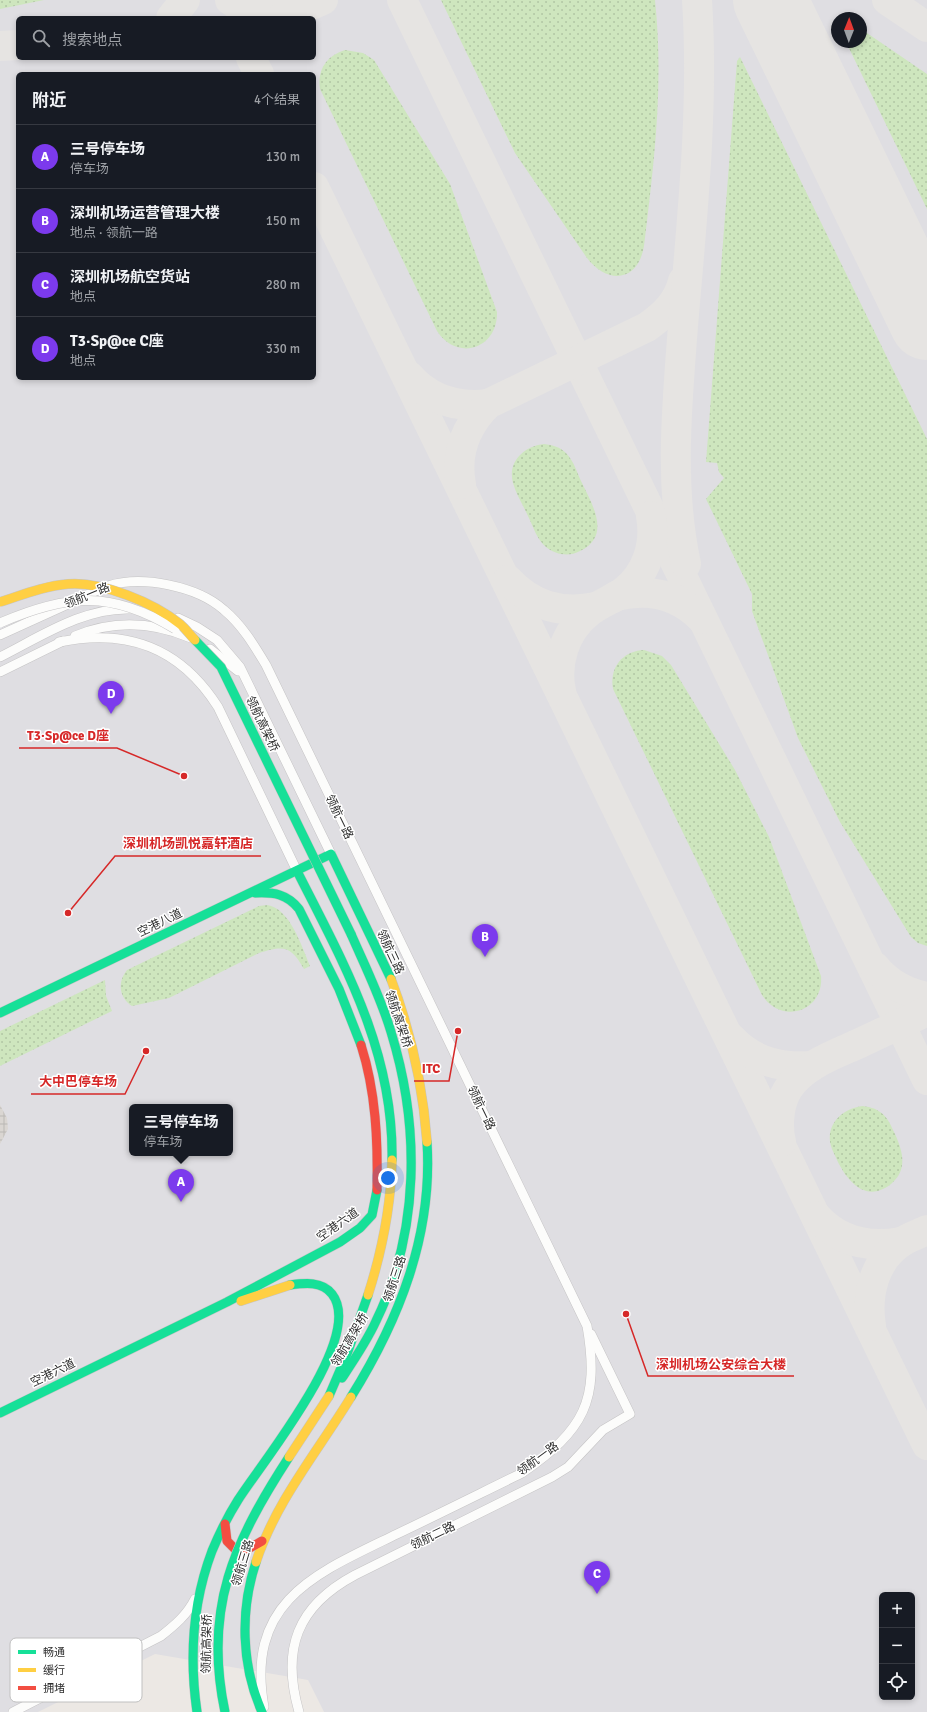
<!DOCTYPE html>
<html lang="zh">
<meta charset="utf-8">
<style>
body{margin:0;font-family:Signika,"Noto Sans SC",sans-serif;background:#20242c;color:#f1f3f6}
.controls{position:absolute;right:12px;bottom:12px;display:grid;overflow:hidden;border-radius:6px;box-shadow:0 2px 6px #0003}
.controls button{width:36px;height:36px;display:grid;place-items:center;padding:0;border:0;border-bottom:1px solid #363941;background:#171b24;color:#f1f3f6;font:20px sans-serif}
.compass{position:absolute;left:831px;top:12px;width:36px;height:36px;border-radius:50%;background:#171b24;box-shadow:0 2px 6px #0003;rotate:1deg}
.you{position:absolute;left:388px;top:1178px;width:14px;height:14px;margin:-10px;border:3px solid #fff;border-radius:50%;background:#1a73e8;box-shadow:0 0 0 6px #1a73e833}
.badge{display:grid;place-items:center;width:26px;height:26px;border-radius:50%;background:#7c3aed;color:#fff;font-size:13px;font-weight:700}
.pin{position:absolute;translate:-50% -33px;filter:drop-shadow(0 1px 2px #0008)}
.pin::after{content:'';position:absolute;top:21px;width:14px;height:12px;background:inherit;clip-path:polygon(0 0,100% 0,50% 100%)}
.popup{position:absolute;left:129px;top:1104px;width:104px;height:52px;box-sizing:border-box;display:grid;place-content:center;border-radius:6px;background:#171b24;filter:drop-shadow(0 1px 3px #0005);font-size:13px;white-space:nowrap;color:#9ea1a6}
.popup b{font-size:15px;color:#f1f3f6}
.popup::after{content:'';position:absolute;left:50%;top:100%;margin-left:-8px;border:8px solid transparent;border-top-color:#171b24}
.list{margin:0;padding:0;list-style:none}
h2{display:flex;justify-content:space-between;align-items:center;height:52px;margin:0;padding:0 16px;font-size:17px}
h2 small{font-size:13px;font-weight:400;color:#9ea1a6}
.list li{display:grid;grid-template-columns:26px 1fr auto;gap:12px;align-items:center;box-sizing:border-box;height:64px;padding:0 16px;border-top:1px solid #363941}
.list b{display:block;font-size:15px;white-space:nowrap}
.list p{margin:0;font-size:13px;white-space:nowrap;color:#9ea1a6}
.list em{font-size:13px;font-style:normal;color:#9ea1a6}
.icon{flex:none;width:22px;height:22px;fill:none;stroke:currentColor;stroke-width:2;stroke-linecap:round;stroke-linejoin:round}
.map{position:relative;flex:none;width:927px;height:1712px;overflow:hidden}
.search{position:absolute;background:#171b24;box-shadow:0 2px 6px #0003;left:16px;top:16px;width:300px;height:44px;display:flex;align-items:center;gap:10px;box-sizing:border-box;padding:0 14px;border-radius:6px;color:#9ea1a6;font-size:15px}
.panel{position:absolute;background:#171b24;box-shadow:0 2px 6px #0003;left:16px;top:72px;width:300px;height:308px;border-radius:6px}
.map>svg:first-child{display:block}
.airport{fill:#dfdee2;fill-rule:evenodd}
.grass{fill:url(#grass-dots)}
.plaza{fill:url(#plaza-grid)}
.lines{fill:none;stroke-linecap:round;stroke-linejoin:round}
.taxiway{stroke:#e6e4e2;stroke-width:30}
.runway{stroke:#e6e4e2;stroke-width:74}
.street-casing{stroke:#c5c4c5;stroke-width:10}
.fast-casing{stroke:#c5c4c5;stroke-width:10}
.slow-casing{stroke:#c5c4c5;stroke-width:10}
.jam-casing{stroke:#c5c4c5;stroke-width:10}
.street{stroke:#fcfcfb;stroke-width:9}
.fast{stroke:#16e098;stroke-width:9}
.slow{stroke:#ffcf43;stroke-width:9}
.jam{stroke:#f24e42;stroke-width:9}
.street-bridge-casing{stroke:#c5c4c5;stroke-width:10;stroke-linecap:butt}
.fast-bridge-casing{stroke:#c6c5c4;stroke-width:10;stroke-linecap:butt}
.slow-bridge-casing{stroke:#c6c5c4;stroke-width:10;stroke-linecap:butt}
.street-bridge{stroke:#fcfcfb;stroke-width:9}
.fast-bridge{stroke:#16e098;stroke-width:9}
.slow-bridge{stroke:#ffcf43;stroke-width:9}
.labels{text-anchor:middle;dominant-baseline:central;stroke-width:3;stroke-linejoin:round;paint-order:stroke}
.street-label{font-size:12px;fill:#2e2e2e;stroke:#fff}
.key{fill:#fff;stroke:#c0c0c0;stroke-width:1}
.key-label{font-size:11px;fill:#2e2e2e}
.leader{fill:none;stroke:#d62828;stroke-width:1.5}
.callout-dot{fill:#d62828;stroke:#fff;stroke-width:1.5}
.callout-label{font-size:13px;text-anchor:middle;font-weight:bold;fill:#d62828;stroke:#fff;stroke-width:3;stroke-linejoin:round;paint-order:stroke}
</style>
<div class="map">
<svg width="927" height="1712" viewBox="0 0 927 1712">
<defs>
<pattern id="grass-dots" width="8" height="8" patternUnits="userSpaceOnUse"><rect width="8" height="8" fill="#cee6be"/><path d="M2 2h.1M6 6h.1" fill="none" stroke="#b1c6a4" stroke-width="1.8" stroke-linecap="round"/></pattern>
<pattern id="plaza-grid" width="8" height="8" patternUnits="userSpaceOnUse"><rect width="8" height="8" fill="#dad6d2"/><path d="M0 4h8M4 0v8" fill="none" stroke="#bbb8b5"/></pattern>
</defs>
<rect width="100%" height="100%" fill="#ece8e4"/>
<path class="airport" d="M0,0H927V1712H324L308,1680L155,1654L38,1712H0ZM18,18H314V58H18ZM837,18H861V42H837ZM18,74H314V378H18ZM132,1107H230V1153H132ZM882,1595H912V1697H882Z"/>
<g class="grass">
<path d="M0,0H44L0,9Z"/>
<path d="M441,0H655C664,86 654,162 644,246C638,282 608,285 587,258L515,153Z"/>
<path d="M861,29L927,74V209L846,42H861Z"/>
<path d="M345,50L363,53L374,60L450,184L497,312C498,349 457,362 437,331L320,89C317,70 326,56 345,50Z"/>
<path d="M740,57L927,439V946L918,943L911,937L840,822L798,738L752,611V594L706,499L724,478L719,472L717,463L706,462L737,61Z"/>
<path d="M544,444C553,445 560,447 566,453C574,461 577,473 582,483C592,504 612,536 580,551C569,557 556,555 546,547C537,540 533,526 528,516C523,505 516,494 513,483C507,461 525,446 544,444Z"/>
<path d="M644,650L662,656L671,665L735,770L769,837L821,976C824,1012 781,1025 762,995L613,689C609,667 623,651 644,650Z"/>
<path d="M267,905C290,908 302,947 310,966L304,969C291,946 284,945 259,953L169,998L132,1006C119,998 117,982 127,970L259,906Z"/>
<path d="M105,980L106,996L112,1011L0,1066V1031Z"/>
<path d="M863,1106C869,1107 875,1108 880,1112C888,1117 891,1126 895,1134C903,1152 908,1170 891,1184C866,1204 847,1181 837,1160C835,1155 832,1150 831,1146C825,1124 843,1108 863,1106Z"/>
</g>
<path class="plaza" d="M0,1105L7,1118L8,1129L0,1144Z"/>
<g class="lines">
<g class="taxiway">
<path d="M230,0C251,16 275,17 300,10"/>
<path d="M402,0L927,1080"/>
<path d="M887,0L927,27"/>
<path d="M171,18L185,0"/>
<path d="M281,18L323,0"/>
<path d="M0,46L18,45"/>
<path d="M251,58L259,74"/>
<path d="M314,187L927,1445"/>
<path d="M409,376C430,400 457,408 488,404"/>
<path d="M461,484C455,453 466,426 488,404L647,327C664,315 678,302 683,281"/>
<path d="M686,564C669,485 677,405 683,326C692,219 704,107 697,0"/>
<path d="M508,580C532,606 561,614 596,607"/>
<path d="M616,596C648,588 678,594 702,619"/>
<path d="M561,691C555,663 565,632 587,614C598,604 612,600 623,592C647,574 656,544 651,516"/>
<path d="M875,967C888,983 906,993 927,997"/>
<path d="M731,1038C753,1062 781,1068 812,1066"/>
<path d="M781,1142C777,1126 779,1103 788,1089C803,1065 836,1054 860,1043C883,1032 905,1022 927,1011"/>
<path d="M816,1216C839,1242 869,1248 901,1242"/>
<path d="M871,1326C866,1295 874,1260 902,1242C909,1237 919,1234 927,1230"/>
</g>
<path class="runway" d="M770,0L927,323"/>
<g class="street-casing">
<g id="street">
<path d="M178,618L197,627L217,640L240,667L331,854"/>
<path d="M0,635C22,625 44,615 66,605C80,598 94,591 108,586C142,575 197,586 224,610C242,625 254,645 266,665L587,1326C600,1401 584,1430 522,1473C481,1493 439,1514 397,1534C317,1573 245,1600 264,1707"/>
<path d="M75,636C113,620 153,622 191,638"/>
<path d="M59,642C127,628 180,647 218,707L297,871"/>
<path d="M210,649L238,671"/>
<path d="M0,657C40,637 84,607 131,609"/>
<path d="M0,672L63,641"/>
<path d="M13,1712L161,1636C175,1625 187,1615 195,1599"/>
<path d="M299,1712C281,1649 297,1606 355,1575L552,1477L568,1467L603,1430L630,1414L591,1334"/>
</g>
</g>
<g class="fast-casing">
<g id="fast">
<path d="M297,871C344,964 394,1051 392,1160"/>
<path d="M255,893C274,892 287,894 299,909L339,989L361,1045"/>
<path d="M0,1013L331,854L391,979"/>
<path d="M342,1378C354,1360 367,1341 376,1321C420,1231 420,1126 391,1032C381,998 365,966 351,934"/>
<path d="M329,1396L347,1354L368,1295"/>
<path d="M351,1397C399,1320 433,1235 427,1142"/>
<path d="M0,1413L227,1302L340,1242L360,1228L372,1215L377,1190"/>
<path d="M256,1562C240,1610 241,1665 262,1712"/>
<path d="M197,1712C189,1656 192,1604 212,1551C219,1534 228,1516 238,1500C262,1462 366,1337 332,1294C322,1281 305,1283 290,1285"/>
</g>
</g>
<g class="slow-casing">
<g id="slow">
<path d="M391,979C411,1032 423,1086 427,1142"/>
<path d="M368,1295C382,1251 391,1206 392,1160"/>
<path d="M241,1301L290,1285"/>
<path d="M256,1562C276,1501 318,1451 351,1397"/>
</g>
</g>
<g class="jam-casing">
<g id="jam">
<path d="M361,1045C376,1092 378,1141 377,1190"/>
<path d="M225,1524L227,1541L235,1549H248L262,1541"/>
</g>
</g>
<use href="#street" class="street"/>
<use href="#fast" class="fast"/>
<use href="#slow" class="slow"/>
<use href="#jam" class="jam"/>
<g class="street-bridge-casing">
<path id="street-bridge" d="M0,623C67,594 111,590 175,629"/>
</g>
<g class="fast-bridge-casing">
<g id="fast-bridge">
<path d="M195,640L221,667L351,934"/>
<path d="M225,1712C203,1608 234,1542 289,1457"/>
</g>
</g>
<g class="slow-bridge-casing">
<g id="slow-bridge">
<path d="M0,602C22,595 44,586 68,584C102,581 154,603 180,624C186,629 190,635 195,640"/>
<path d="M289,1457L329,1396"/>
</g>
</g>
<use href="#street-bridge" class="street-bridge"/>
<use href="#fast-bridge" class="fast-bridge"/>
<use href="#slow-bridge" class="slow-bridge"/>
</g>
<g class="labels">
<g class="street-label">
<text transform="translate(87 596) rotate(-23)">领航一路</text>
<text transform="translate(262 724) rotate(64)">领航高架桥</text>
<text transform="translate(339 817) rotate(64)">领航一路</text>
<text transform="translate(160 923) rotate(-26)">空港八道</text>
<text transform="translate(390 952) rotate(65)">领航三路</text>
<text transform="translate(398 1019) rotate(71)">领航高架桥</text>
<text transform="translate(481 1108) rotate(64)">领航一路</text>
<text transform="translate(338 1225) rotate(-35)">空港六道</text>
<text transform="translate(395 1279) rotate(-72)">领航三路</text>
<text transform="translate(350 1340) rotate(-59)">领航高架桥</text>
<text transform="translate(53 1373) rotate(-26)">空港六道</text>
<text transform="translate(538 1459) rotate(-36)">领航一路</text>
<text transform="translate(433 1536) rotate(-26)">领航二路</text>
<text transform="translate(243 1563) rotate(-73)">领航三路</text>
<text transform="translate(207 1644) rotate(-89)">领航高架桥</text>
</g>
</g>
<rect x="10" y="1638" width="132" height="64" rx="6" class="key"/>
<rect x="18" y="1650" width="18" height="4" fill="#16e098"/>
<rect x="18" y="1668" width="18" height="4" fill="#ffcf43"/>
<rect x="18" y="1686" width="18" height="4" fill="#f24e42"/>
<g class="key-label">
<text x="43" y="1656">畅通</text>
<text x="43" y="1674">缓行</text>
<text x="43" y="1692">拥堵</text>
</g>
<path class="leader" d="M184 776L117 748H19M68 913L115 856H261M458 1031L449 1081H414M146 1051L125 1094H31M626 1314L648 1376H794"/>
<g class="callout-dot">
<circle cx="184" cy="776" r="4"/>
<circle cx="68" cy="913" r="4"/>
<circle cx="458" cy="1031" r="4"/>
<circle cx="146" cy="1051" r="4"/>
<circle cx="626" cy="1314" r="4"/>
</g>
<g class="callout-label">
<text x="68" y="740">T3·Sp@ce D座</text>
<text x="188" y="848">深圳机场凯悦嘉轩酒店</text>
<text x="431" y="1073">ITC</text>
<text x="78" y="1086">大中巴停车场</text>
<text x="721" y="1369">深圳机场公安综合大楼</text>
</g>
</svg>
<div class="controls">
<button>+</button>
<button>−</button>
<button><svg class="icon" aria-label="locate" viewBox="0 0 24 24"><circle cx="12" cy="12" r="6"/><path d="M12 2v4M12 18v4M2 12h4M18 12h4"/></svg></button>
</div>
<svg class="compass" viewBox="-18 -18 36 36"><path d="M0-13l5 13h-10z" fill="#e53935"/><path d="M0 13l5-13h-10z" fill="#9ea1a6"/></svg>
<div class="you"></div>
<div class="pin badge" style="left:181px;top:1202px">A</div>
<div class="popup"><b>三号停车场</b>停车场</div>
<div class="pin badge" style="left:485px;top:957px">B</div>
<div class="pin badge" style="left:597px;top:1594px">C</div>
<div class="pin badge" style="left:111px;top:714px">D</div>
<div class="search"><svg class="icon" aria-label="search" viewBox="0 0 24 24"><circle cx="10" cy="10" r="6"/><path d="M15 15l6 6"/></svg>搜索地点</div>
<section class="panel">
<h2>附近<small>4个结果</small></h2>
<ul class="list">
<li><span class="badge">A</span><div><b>三号停车场</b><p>停车场</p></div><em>130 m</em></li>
<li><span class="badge">B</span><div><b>深圳机场运营管理大楼</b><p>地点 · 领航一路</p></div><em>150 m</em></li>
<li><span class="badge">C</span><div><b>深圳机场航空货站</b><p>地点</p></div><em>280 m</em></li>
<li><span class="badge">D</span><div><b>T3·Sp@ce C座</b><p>地点</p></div><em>330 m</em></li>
</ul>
</section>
</div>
